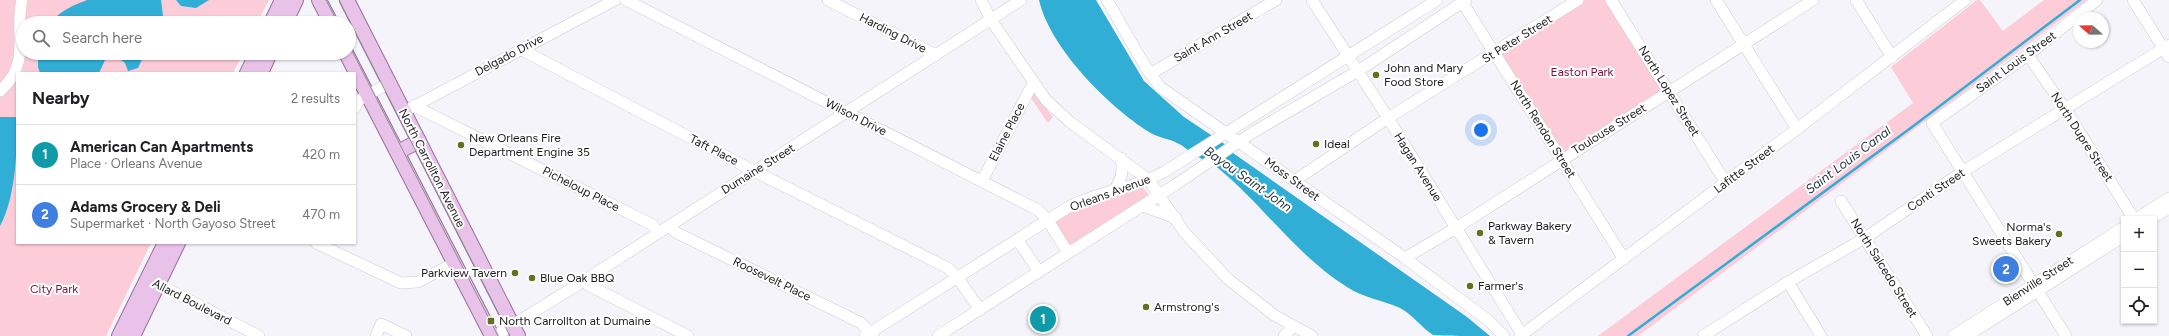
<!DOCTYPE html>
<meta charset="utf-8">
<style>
body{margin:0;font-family:Figtree,sans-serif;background:#f6f6f6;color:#202124}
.controls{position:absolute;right:12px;bottom:12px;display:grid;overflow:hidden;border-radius:0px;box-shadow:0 1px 3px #0004}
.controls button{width:36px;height:36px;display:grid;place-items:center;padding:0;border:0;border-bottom:1px solid #e0e0e0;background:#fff;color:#202124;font:20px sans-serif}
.compass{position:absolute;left:2073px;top:12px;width:36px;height:36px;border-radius:50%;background:#fff;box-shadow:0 1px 3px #0004;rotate:290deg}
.you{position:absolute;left:1481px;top:130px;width:14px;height:14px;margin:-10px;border:3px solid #fff;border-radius:50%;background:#1a73e8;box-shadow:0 0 0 6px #1a73e833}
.badge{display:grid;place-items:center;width:26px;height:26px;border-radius:50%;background:#0f766e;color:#fff;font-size:13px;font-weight:700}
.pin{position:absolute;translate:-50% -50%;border:2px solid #fff;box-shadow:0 1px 4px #0006}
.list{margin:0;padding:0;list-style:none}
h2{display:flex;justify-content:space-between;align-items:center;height:52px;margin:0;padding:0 16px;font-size:17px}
h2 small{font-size:13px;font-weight:400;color:#757577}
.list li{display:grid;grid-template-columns:26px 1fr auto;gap:12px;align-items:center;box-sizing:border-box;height:60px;padding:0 16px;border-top:1px solid #e0e0e0}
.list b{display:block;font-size:15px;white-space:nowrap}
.list p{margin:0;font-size:13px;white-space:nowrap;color:#757577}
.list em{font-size:13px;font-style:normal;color:#757577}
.icon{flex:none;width:22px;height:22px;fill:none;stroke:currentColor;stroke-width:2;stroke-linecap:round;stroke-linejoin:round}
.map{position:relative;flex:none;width:2169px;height:336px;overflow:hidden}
.search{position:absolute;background:#fff;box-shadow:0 1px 3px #0004;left:16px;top:16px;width:340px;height:44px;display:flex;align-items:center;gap:10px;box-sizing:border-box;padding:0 14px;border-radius:22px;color:#757577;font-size:15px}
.panel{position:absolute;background:#fff;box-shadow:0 1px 3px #0004;left:16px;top:72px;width:340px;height:172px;border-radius:0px}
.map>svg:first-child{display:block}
.green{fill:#fcccd8}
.water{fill:#30aed5}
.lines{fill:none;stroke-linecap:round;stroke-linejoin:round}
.stream{stroke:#30aed5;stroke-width:2.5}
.minor-casing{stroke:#ccccd2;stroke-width:12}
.major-casing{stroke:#976e98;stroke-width:16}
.minor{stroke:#fff;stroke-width:11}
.major{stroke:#e9c2e9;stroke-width:14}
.tram{stroke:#8e8d91;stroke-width:1}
.poi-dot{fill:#61711d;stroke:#fff;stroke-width:1.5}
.labels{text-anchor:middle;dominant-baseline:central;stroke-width:4;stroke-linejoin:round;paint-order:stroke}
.street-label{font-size:12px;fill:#1b1b1d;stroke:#fff}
.poi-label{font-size:12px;fill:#1b1b1d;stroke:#fff;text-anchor:start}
.park-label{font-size:12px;fill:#811142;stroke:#fff}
.water-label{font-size:13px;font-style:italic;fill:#1d3239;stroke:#fff}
</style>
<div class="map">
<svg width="2169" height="336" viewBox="0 0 2169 336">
<rect width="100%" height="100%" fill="#f5f4fa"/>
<g class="green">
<path d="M0,0H269L257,23H23V53H243L233,73H17V243H151L106,336H0Z"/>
<path d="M1578,0H1611L1669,91L1562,159L1495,53Z"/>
<path d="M1977,0H1980L2003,31L2044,0H2087L1638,336H1598L1913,103L1891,67Z"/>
<path d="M1034,94L1053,117L1048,123L1031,98Z"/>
<path d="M1142,187L1150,196L1072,246L1069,245L1056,224V220L1085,203Z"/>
</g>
<g class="water">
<path d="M87,0H161L164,23H106L93,19L86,23H51C59,11 74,5 87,0Z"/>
<path d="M176,0H209L196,8L181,6Z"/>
<path d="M1039,0H1096L1144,81L1184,117L1226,145L1233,153L1467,317L1490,336C1481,336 1438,336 1433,335C1421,327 1413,315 1400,308C1383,300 1363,298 1347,287C1296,255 1264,206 1218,168C1210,162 1200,159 1192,153C1187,150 1183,145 1177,143C1168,138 1158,138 1149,132C1108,106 1050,48 1039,0Z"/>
<path d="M38,53H145L138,68L128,71L125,63L116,56L106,58L99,73H40L38,67Z"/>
<path d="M0,117H17C17,150 16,196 0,226Z"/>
</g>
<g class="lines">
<path class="stream" d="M1628,336L1912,127L2080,0"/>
<g class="minor-casing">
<g id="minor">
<path d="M626,0L1038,210L1047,219L1068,253"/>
<path d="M828,0L936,55"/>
<path d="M981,0L991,20L1046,100L1070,122L1149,180L1184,232L1228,279L1274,315L1312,336"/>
<path d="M1107,0L1145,66L1160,87L1405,258L1488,320L1504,336"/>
<path d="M1312,0L1388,118L1523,336"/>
<path d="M1461,0L1624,259"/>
<path d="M1611,0L1726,183"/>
<path d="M1716,0L1797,129"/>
<path d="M1856,0L1892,57"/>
<path d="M2133,0L2169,57"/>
<path d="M520,49L754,171L948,268L957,277L980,310"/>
<path d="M2028,55L2065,109L2134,219"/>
<path d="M1150,74L1276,0"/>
<path d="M0,91C32,63 14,35 22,0"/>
<path d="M414,106L653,225L658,233"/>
<path d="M355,108L359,100L389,83"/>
<path d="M409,109L615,0"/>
<path d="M982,181L1033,83"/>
<path d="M1294,181L1388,118L1578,0"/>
<path d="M1113,192C1121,182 1124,171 1121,158"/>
<path d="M1841,201L1927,336"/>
<path d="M1143,206L1176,218"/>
<path d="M2136,219L2169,198"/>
<path d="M2151,219L2169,208"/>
<path d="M670,225L675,232L861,323L873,336"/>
<path d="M1017,239L1039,272"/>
<path d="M316,243L401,283L418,282L454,263"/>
<path d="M1405,258L1456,228L1813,0"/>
<path d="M585,280L588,285L688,336"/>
<path d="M152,281L259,336"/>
<path d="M1788,282L1821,336"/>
<path d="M376,336L381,324L406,336"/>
<path d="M495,336L585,280L1021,0"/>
<path d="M865,336L1070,206C1100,191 1133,189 1164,172L1437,0"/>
<path d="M938,336L1175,185L1252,133L1358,71L1466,0"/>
<path d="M1284,336L1293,327"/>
<path d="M1520,336L1797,129L1965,0"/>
<path d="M1703,336L1788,282L1865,238L1962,172L2169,45"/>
<path d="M1953,336L2124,227"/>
<path d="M1967,336L2124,236"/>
<path d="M2066,336L1932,123L2028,55L2097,0"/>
</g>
</g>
<g class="major-casing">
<g id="major">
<path d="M319,0L331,23"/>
<path d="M347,0L518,336"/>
<path d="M271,23L282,0"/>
<path d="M285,23L296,0"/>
<path d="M346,53L492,336"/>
<path d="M247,73L257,53"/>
<path d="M261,73L270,53"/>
<path d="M398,152L419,141"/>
<path d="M119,336L165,243"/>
<path d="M133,336L178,243"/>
</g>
</g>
<use href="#minor" class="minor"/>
<use href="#major" class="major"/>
<g class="tram">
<path d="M326,0L338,23"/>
<path d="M339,0L510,336"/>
<path d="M349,45L498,336"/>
</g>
</g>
<g class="poi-dot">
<circle cx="1376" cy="75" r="4"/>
<circle cx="1316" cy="144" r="4"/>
<circle cx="461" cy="145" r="4"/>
<circle cx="1480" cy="233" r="4"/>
<circle cx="2059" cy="234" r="4"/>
<circle cx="515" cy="273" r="4"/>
<circle cx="532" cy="278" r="4"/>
<circle cx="1470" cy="286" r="4"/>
<circle cx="1146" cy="307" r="4"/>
<rect x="487" y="317" width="8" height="8" rx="2"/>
</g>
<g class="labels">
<g class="street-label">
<text transform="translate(893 33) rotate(27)">Harding Drive</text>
<text transform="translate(1213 37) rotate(-30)">Saint Ann Street</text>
<text transform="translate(1517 39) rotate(-32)">St Peter Street</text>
<text transform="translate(509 55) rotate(-28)">Delgado Drive</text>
<text transform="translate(2016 62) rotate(-36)">Saint Louis Street</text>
<text transform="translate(1669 91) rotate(58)">North Lopez Street</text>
<text transform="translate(856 117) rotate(27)">Wilson Drive</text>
<text transform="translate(1543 129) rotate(58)">North Rendon Street</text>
<text transform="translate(1609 129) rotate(-32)">Toulouse Street</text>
<text transform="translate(1007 132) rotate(-63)">Elaine Place</text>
<text transform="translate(2082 137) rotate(57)">North Dupre Street</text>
<text transform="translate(714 150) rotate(27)">Taft Place</text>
<text transform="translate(1418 167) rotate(58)">Hagan Avenue</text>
<text transform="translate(432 168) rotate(63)">North Carrollton Avenue</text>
<text transform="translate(758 169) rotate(-32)">Dumaine Street</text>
<text transform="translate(1744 169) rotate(-37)">Lafitte Street</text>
<text transform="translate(1292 179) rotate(36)">Moss Street</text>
<text transform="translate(581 189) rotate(27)">Picheloup Place</text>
<text transform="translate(1936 190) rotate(-34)">Conti Street</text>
<text transform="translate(1110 193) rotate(-20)">Orleans Avenue</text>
<text transform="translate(1884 268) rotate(58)">North Salcedo Street</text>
<text transform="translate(772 279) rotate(26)">Roosevelt Place</text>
<text transform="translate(2038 281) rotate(-33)">Bienville Street</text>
<text transform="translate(192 302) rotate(27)">Allard Boulevard</text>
</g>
<g class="poi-label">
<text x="1384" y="68">John and Mary<tspan x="1384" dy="14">Food Store</tspan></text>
<text x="469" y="138">New Orleans Fire<tspan x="469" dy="14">Department Engine 35</tspan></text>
<text x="1324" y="144">Ideal</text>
<text x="1488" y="226">Parkway Bakery<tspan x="1488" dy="14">&amp; Tavern</tspan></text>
<text x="2051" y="227" text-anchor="end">Norma's<tspan x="2051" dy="14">Sweets Bakery</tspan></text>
<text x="507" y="273" text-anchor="end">Parkview Tavern</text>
<text x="540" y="278">Blue Oak BBQ</text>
<text x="1478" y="286">Farmer's</text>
<text x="1154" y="307">Armstrong's</text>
<text x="499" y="321">North Carrollton at Dumaine</text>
</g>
<g class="park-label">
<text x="1582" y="72">Easton Park</text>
<text x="54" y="289">City Park</text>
</g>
<g class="water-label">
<text transform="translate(1848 160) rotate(-37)">Saint Louis Canal</text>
<text transform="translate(1248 179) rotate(35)">Bayou Saint John</text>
</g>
</g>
</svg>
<div class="controls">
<button>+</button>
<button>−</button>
<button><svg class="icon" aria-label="locate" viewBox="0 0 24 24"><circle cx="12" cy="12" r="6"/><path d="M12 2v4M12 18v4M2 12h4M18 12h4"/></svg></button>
</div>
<svg class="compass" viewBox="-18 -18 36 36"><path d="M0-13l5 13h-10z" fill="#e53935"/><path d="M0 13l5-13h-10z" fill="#757577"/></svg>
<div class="you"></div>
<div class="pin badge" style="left:1043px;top:319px;background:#0f9aa8">1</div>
<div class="pin badge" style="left:2006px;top:269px;background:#3f7fe0">2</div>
<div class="search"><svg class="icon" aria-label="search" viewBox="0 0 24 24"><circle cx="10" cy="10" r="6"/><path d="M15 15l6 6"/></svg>Search here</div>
<section class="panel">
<h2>Nearby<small>2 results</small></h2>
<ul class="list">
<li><span class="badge" style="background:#0f9aa8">1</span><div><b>American Can Apartments</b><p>Place · Orleans Avenue</p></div><em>420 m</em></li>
<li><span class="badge" style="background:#3f7fe0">2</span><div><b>Adams Grocery &amp; Deli</b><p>Supermarket · North Gayoso Street</p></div><em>470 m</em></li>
</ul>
</section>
</div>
